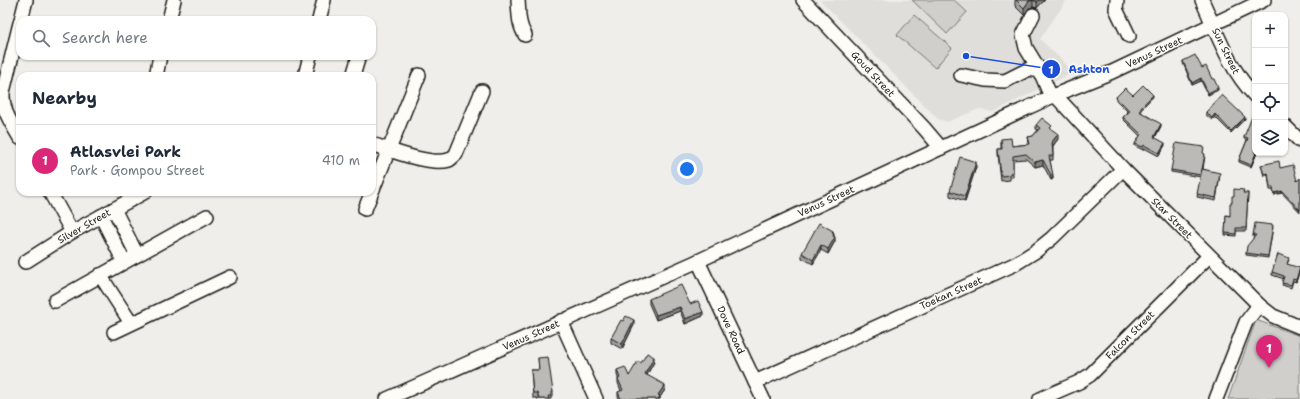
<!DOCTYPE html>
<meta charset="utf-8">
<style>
body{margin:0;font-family:"Shantell Sans",sans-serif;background:#f2f2f3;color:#1f2937}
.controls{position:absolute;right:12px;top:12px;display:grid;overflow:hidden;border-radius:8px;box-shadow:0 1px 3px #0004}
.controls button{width:36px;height:36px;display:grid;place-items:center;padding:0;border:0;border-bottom:1px solid #e0e1e3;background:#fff;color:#1f2937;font:20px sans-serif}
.you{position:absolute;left:687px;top:169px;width:14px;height:14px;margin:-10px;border:3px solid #fff;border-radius:50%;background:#1a73e8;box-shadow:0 0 0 6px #1a73e833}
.badge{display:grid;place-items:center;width:26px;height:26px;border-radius:50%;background:#db2777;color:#fff;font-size:13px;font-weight:700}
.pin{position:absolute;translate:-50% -33px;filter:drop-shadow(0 1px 2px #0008)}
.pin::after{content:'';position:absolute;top:21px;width:14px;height:12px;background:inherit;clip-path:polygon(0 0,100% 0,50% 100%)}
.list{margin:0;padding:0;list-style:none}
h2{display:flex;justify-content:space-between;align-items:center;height:52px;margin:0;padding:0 16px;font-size:17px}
h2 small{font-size:13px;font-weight:400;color:#747a83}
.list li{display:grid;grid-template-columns:26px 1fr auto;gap:12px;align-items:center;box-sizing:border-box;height:72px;padding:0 16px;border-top:1px solid #e0e1e3}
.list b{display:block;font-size:15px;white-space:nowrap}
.list p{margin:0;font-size:13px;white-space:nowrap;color:#747a83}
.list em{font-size:13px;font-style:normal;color:#747a83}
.icon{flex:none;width:22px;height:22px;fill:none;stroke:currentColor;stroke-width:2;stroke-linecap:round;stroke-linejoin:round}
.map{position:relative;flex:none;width:1300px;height:399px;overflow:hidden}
.search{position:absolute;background:#fff;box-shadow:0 1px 3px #0004;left:16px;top:16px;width:360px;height:44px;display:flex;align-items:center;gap:10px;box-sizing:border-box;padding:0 14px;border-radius:12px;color:#747a83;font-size:15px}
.panel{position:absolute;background:#fff;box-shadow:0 1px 3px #0004;left:16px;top:72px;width:360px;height:124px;border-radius:12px}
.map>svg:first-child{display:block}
.built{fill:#e0deda}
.green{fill:#d0cfcc;stroke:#767674}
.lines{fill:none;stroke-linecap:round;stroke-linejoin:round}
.minor-casing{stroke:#1c1c1c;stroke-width:16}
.minor{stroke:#fdfcf7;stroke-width:13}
.wall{fill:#a1a09d;stroke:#1c1c1c}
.shaded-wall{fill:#83827f;stroke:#1c1c1c}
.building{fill:#bbbab6;stroke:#1c1c1c}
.labels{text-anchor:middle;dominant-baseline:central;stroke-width:3;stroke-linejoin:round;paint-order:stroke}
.street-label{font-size:10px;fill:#1c1c1c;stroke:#fdfcf7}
.leader{fill:none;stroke:#1d4ed8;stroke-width:1.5}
.callout-dot{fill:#1d4ed8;stroke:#fdfcf7;stroke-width:1.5}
.mark-label{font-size:12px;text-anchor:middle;font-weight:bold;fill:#fff}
.callout-label{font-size:11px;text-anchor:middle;font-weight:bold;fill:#1d4ed8;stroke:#fdfcf7;stroke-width:3;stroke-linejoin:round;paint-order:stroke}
</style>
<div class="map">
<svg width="1300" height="399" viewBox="0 0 1300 399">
<rect width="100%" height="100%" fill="#f0eeea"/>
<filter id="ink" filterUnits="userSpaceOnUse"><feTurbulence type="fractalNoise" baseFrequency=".025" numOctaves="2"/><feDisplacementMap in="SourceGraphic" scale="8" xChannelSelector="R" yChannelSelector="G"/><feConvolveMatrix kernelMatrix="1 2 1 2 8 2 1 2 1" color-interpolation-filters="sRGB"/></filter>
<g filter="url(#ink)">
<path class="built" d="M820,0H1067L1040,39L1074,72L993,112L979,109L947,122L938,119Z"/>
<g class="green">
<path d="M912,0H954L967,12L947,34Z"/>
<path d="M914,15L952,48L935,68L897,35Z"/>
<path d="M1256,320L1300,336V399H1228Z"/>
</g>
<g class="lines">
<g class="minor-casing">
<g id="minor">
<path d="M518,0C519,12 518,24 525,35"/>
<path d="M803,0L924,128L941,148"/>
<path d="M1117,0L1116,9L1129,36"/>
<path d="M1202,0C1217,33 1229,69 1255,96"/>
<path d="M1033,15L1023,35L1026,48L1040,71"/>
<path d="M21,20L26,0"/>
<path d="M169,20L174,0"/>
<path d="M319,20L324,0"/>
<path d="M20,23L3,92C2,111 11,122 20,138"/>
<path d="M961,75L985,80L1005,81L1029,69L1040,71L1051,97"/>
<path d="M156,76L160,56"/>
<path d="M305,76L310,56"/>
<path d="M353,76L359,56"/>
<path d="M1055,95L1123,169L1259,305L1273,316L1300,327"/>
<path d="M1285,126L1300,141"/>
<path d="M372,144C390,150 430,166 449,160C451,159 454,156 456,154L482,91"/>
<path d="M50,192L72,232"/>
<path d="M114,209L137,255"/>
<path d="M365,209L419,75"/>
<path d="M101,216L124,262"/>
<path d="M698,261L763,399"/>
<path d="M25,262L72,232L145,192"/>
<path d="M100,275L131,323"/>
<path d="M55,301L207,216"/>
<path d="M561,321L596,399"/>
<path d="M114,332L230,277"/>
<path d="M755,382L1015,264L1036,251L1052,238L1123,169"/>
<path d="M387,399L698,261L1055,95L1112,72L1264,0"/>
<path d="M1040,399L1079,382L1090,375L1209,256"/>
<path d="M1216,399L1246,322L1259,305"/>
</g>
</g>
<use href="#minor" class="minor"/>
</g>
<g class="wall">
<path d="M1015,0H1045L1037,8L1033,7L1029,8L1024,15L1015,6Z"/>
<path d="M1183,61L1202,68L1212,79L1218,90L1208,95L1201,81L1192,85L1183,63Z"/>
<path d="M1133,95L1153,97L1141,109V112L1161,126L1155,138L1165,145L1159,156L1144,148L1143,150L1135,146V144L1140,136L1123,119V117L1128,112L1116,100V97Z"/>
<path d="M1206,112L1245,119L1231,133L1215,117L1212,120L1206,115Z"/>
<path d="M1255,119V153H1257L1251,167L1239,162V160L1247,140L1244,139V137Z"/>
<path d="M1036,125L1052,130L1058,139L1053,146V160H1050L1053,179L1051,180L1043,165L1035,167L1026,159L1013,160V177H1010V180L1001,181L998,154V149H1001V139L1012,146L1029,144L1028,137L1033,136L1038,130L1036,129Z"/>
<path d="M1203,153L1205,156L1203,169L1220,175L1216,201L1197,197L1201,177L1171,172V170Z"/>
<path d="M1261,165L1280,168L1297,181L1300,178V212L1282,193L1274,195L1273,190H1270L1268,175L1264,176Z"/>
<path d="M976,167L965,201L950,196V191Z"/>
<path d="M1244,193H1248L1246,231H1236V236L1225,235L1226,215L1230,216L1232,203L1234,196Z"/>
<path d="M1273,227L1268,258L1246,255V253L1254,237H1253V235Z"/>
<path d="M833,232L835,241L828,254L821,250L813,264L802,258V253Z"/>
<path d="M1289,260L1287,264L1300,270L1296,282L1293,281L1291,288L1282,285L1284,279L1272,275V272Z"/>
<path d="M649,299L690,304L703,316L685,324L680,311L656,320L649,304Z"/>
<path d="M623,321L634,325L622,349L611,343V338Z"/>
<path d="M538,358L553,392V397H551V399H537V398H533L531,370H539Z"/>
<path d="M654,362L647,375L665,390L660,397V399H619L618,397V392L621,391L618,383V378L617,375V370L629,376Z"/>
</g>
<g class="shaded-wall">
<path d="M1033,0V7L1029,8L1024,15V8L1029,1Z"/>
<path d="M1039,0H1045L1037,8V2Z"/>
<path d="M1201,78V81L1192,85V83Z"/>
<path d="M1218,88V90L1208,95V93Z"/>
<path d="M1153,95V97L1140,110V108Z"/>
<path d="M1215,114V117L1212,120V118Z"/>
<path d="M1245,117V119L1231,133V131Z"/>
<path d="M1161,124V126L1154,139V137Z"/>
<path d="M1058,134V139L1052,147V142Z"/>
<path d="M1165,143V145L1159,156V153Z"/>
<path d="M1256,153H1257L1251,167V165Z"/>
<path d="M1043,160V165L1035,167V162Z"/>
<path d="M976,162V167L965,201V196Z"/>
<path d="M1268,173V175L1264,176V174Z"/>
<path d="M1051,175H1053V179L1051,180Z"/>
<path d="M1282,191V193L1274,195V193Z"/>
<path d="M833,231V235L834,233V238L835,237V241L828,254V249Z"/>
<path d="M821,245V250L813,264V260Z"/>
<path d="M1300,268V270L1296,282V280Z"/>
<path d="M680,307V311L656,320V315Z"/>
<path d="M703,312V316L685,324V319Z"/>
<path d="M634,320V325L622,349V344Z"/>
<path d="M654,357V362L645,378V374Z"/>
<path d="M665,385V390L660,397V399H658V395Z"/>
</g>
<g class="building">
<path d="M1016,0H1039L1037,2L1033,0L1029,1L1024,8Z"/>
<path d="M1195,55L1202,68L1206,66L1212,79H1214L1218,88L1208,93L1201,78L1192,83L1183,61Z"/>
<path d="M1143,85L1153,95L1140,108L1142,109L1139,111L1161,124L1154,137L1165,143L1159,153L1144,145L1143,147L1135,144L1141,134L1123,117L1130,111L1116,97L1125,88L1133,95Z"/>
<path d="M1222,95L1245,117L1231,131L1215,114L1212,118L1206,112Z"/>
<path d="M1252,117L1255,119V153H1256L1251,165L1239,160L1248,138L1244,137Z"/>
<path d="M1042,118L1052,126L1050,128L1058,134L1052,142L1053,156H1049L1053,175H1051L1043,160L1035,162L1026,154L1013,156V172L1010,173V175L1001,176L998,149H1002L1001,139L1011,138L1012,146L1030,144L1028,137L1033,136L1040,128L1036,125Z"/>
<path d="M1176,143L1204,147L1203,153L1205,154L1201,175L1171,170Z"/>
<path d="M960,157L976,162L965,196L950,191Z"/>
<path d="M1279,161L1280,168L1293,165L1297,181L1300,178V210L1282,191L1274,193L1273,187H1270L1268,173L1264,174L1261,165Z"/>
<path d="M1202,169L1220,173L1216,198L1197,194Z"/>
<path d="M1234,189L1244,190L1243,193H1248L1246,228H1236V234L1225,233L1226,215L1230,216V203H1232V196H1234Z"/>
<path d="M819,223L833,231L832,232L834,233L833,236L835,237L828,249L821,245L813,260L802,253Z"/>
<path d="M1255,223L1273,225L1268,256L1246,253L1247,246L1256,235H1253Z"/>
<path d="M1278,254L1289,258L1287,264L1300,268L1296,280L1293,279L1291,285L1282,283L1284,276L1272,272Z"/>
<path d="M681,285L690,304L698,301L703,312L685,319L680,307L656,315L649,299Z"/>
<path d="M626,316L634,320L622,344L611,338L621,320L623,321Z"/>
<path d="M647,353L654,357L645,374L665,385L658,395L660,396L658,399H621L618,392L623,390L618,379L620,378L617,370L625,367L629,376L638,361L641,363Z"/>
<path d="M548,357L553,392H551V396H548L549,399H539L537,393H533L531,370H539L538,358Z"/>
</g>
</g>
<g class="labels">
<g class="street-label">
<text transform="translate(1226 51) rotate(64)">Sun Street</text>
<text transform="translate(1154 52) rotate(-25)">Venus Street</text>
<text transform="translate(873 74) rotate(47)">Goud Street</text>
<text transform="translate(826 201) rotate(-25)">Venus Street</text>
<text transform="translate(1172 218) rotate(45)">Star Street</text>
<text transform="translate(84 226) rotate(-30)">Silver Street</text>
<text transform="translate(951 293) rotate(-24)">Toekan Street</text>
<text transform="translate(731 330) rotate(65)">Dove Road</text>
<text transform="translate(531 335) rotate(-24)">Venus Street</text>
<text transform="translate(1130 335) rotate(-45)">Falcon Street</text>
</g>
</g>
<path class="leader" d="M966 56L1051 69"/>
<g class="callout-dot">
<circle cx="966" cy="56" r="4"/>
<circle cx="1051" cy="69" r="10"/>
</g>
<g class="mark-label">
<text x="1051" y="74">1</text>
</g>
<g class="callout-label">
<text x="1089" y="73">Ashton</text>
</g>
</svg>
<div class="controls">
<button>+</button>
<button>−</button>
<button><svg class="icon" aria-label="locate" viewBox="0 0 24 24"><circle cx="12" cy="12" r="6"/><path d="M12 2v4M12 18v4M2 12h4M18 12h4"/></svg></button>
<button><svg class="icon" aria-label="layers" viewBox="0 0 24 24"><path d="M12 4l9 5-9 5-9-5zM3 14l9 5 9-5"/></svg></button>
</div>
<div class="you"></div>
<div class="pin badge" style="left:1269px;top:368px">1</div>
<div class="search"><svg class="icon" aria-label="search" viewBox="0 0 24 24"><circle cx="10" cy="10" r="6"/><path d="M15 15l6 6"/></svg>Search here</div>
<section class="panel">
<h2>Nearby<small></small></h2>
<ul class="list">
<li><span class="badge">1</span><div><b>Atlasvlei Park</b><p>Park · Gompou Street</p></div><em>410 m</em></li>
</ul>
</section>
</div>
